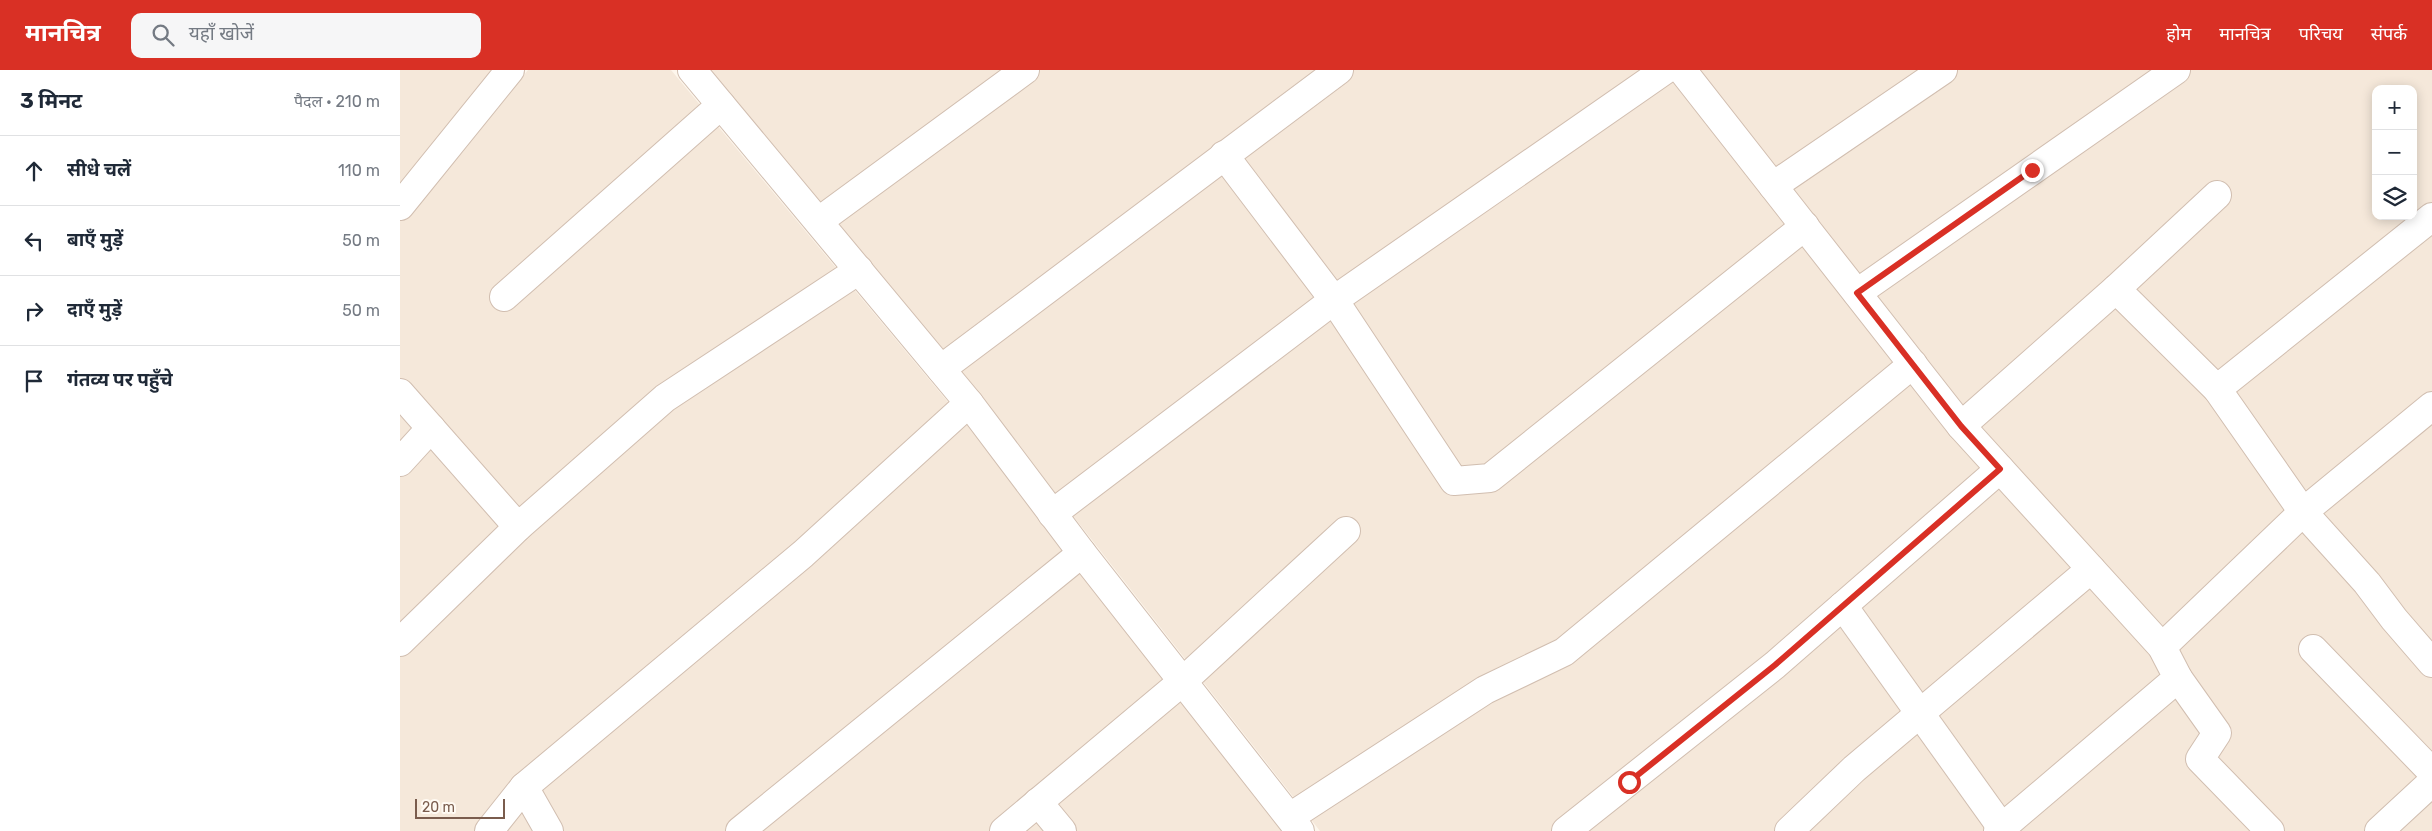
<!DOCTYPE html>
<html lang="hi">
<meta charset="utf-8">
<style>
body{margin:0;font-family:Rubik,"Noto Sans Devanagari",sans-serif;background:#f6f6f7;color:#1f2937}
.controls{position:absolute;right:15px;top:15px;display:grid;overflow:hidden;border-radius:10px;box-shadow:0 2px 12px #0003}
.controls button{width:45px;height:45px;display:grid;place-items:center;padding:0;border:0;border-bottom:1px solid #e0e1e3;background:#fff;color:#1f2937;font:25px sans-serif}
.scale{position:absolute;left:15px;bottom:12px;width:90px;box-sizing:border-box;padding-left:5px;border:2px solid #7a5c4d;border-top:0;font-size:14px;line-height:18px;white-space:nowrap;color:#7a5c4d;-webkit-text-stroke:4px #fffaf3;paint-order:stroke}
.stop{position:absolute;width:15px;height:15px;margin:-11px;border:4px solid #d93025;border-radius:50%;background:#fff}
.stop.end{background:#d93025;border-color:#fff;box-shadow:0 1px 5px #0008}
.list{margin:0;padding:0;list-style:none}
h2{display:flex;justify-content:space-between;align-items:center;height:65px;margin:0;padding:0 20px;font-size:21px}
h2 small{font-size:16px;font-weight:400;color:#747a83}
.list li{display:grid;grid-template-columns:32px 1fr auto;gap:15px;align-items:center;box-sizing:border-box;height:70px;padding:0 20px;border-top:1px solid #e0e1e3}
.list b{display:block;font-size:19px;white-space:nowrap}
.list em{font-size:16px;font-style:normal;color:#747a83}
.icon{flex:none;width:28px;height:28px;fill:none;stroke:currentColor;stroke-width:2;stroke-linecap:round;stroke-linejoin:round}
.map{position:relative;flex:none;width:2032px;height:761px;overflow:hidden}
header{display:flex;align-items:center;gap:30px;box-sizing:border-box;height:70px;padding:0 25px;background:#d93025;color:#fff}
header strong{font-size:24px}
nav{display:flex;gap:28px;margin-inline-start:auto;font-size:18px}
.search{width:350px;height:45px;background:#f6f6f7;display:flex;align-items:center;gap:12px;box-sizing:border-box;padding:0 18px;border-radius:10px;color:#747a83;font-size:19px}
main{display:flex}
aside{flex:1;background:#fff}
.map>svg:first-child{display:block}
.residential{fill:#f5e8da;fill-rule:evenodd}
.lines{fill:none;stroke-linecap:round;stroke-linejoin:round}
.minor-casing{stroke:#d1beb0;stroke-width:30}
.minor{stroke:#fff;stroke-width:28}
.route{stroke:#d93025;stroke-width:6}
</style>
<header>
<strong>मानचित्र</strong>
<div class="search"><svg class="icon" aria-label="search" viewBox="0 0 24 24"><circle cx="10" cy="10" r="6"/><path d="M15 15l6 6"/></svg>यहाँ खोजें</div>
<nav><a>होम</a><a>मानचित्र</a><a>परिचय</a><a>संपर्क</a></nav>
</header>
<main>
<aside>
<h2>3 मिनट<small>पैदल · 210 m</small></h2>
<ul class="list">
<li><svg class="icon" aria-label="ahead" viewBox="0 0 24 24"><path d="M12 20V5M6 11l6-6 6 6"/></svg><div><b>सीधे चलें</b></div><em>110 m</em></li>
<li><svg class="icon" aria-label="left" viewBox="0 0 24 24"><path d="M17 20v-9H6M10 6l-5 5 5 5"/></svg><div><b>बाएँ मुड़ें</b></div><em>50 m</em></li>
<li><svg class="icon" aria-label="right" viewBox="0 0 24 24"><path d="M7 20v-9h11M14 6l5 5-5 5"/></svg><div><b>दाएँ मुड़ें</b></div><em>50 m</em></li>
<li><svg class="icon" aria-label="arrive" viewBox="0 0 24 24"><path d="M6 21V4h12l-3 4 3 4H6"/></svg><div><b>गंतव्य पर पहुँचे</b></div></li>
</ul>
</aside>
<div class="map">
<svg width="2032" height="761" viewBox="0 0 2032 761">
<rect width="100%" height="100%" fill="#fdf6ec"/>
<g class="residential">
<path d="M0,0H97L0,114Z"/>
<path d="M128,0H271L573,362L886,761H0V151L63,82Z"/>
<path d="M308,0H2032V761H920L558,299ZM1976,19H2013V146H1976Z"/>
</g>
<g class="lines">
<g class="minor-casing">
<g id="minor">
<path d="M1282,0L1561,356L1762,577L1778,608L1598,761"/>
<path d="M824,85L934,230L1054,411L1090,408L1405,156"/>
<path d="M1373,116L1543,0"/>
<path d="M0,136L110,0"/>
<path d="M419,151L625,0"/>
<path d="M1716,219L1817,125"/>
<path d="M1457,223L1776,0"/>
<path d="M104,227L321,35"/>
<path d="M541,299L939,0"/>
<path d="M1817,319L1903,442L1967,513L1994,549L2032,593"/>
<path d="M0,323L118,457L265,328L459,200"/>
<path d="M569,333L682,483L900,761"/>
<path d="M1561,356L1716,219L1817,319L2032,147"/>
<path d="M0,392L31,358"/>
<path d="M652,444L934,230L1265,0"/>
<path d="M1443,536L1602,758"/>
<path d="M0,572L118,457"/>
<path d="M1762,577L1903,442L2032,336"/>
<path d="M1913,579L2032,702"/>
<path d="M1778,608L1817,663L1800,689L1870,761"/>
<path d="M638,732L662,761"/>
<path d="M890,747L1085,620L1164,582L1513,294"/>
<path d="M89,761L124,717"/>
<path d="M149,761L124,717L403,484L569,333L292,0"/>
<path d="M340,761L682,483"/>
<path d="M604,761L783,611L946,461"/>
<path d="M1166,761L1375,595L1600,399"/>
<path d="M1389,761L1454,699L1691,499"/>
<path d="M1979,761L2032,712"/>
</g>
</g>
<use href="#minor" class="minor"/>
</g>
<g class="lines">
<path class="route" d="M1229,712L1375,595L1600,399L1561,356L1457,223L1632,100"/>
</g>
</svg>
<div class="controls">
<button>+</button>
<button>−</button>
<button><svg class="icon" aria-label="layers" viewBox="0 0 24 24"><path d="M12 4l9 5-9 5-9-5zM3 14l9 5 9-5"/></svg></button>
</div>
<div class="scale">20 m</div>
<div class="stop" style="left:1229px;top:712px"></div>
<div class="stop end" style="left:1632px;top:100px"></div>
</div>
</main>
